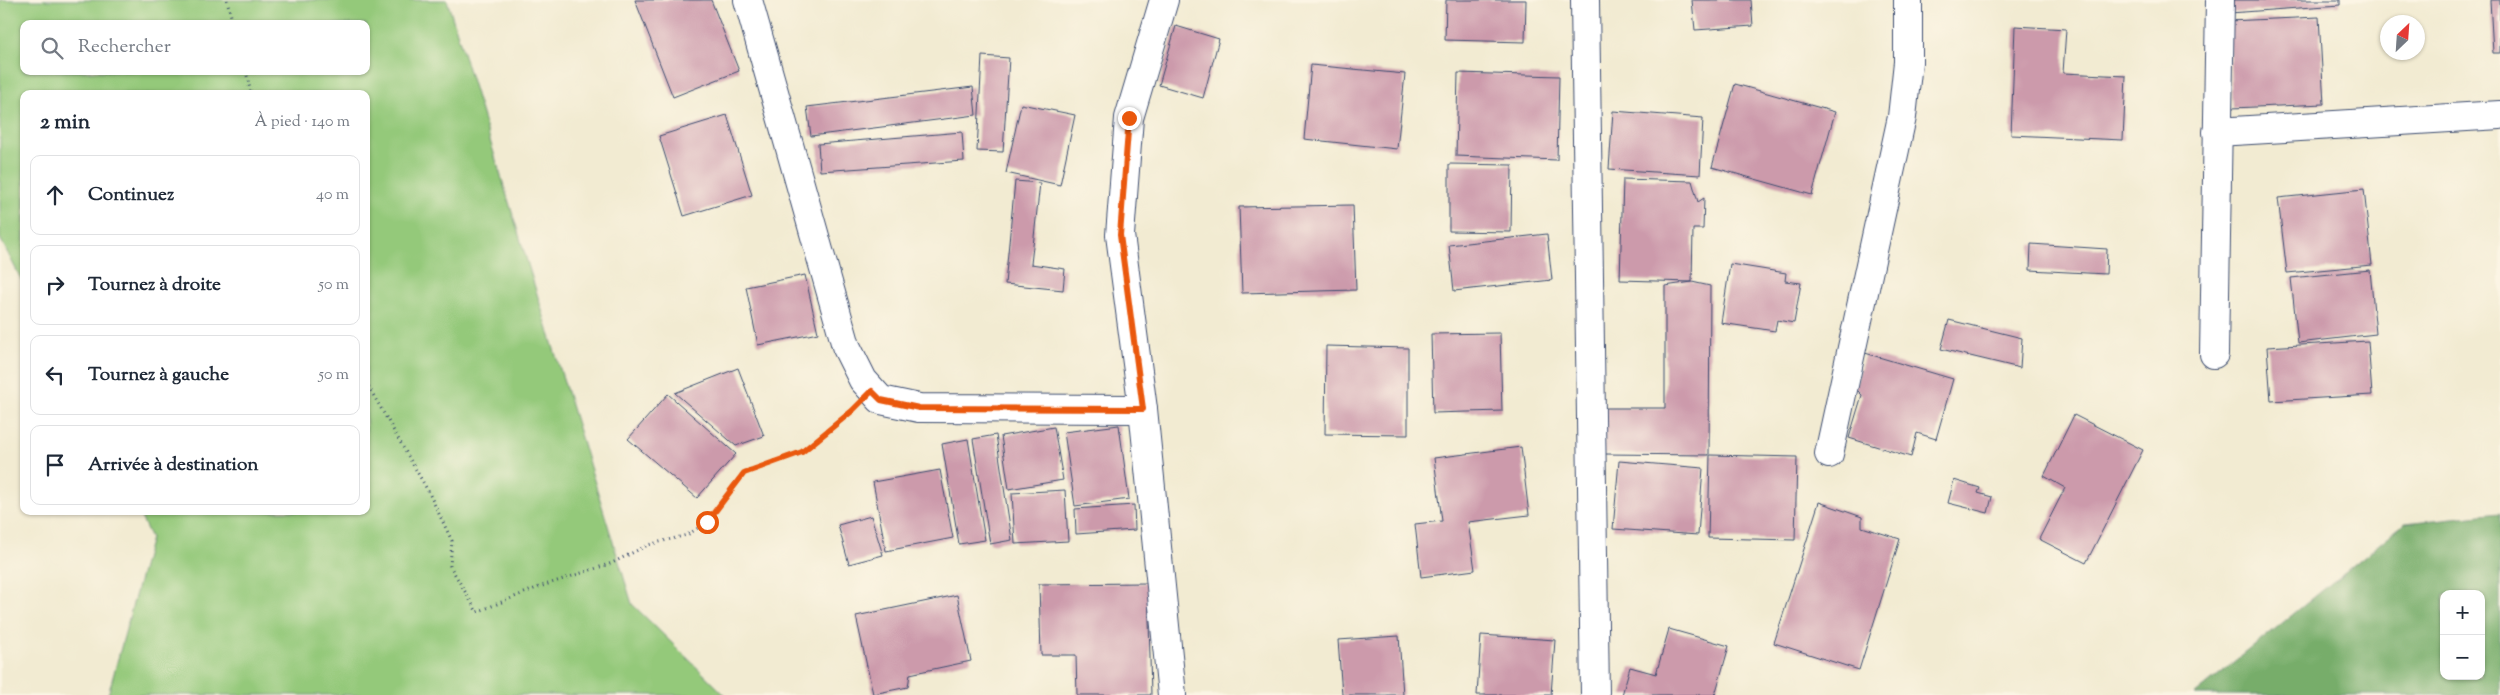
<!DOCTYPE html>
<html lang="fr">
<meta charset="utf-8">
<style>
body{margin:0;font-family:"Sorts Mill Goudy",serif;background:#f2f2f3;color:#1f2937}
.controls{position:absolute;right:15px;bottom:15px;display:grid;overflow:hidden;border-radius:10px;box-shadow:0 1px 4px #0004}
.controls button{width:45px;height:45px;display:grid;place-items:center;padding:0;border:0;border-bottom:1px solid #e0e1e3;background:#fff;color:#1f2937;font:25px sans-serif}
.compass{position:absolute;left:2380px;top:15px;width:45px;height:45px;border-radius:50%;background:#fff;box-shadow:0 1px 4px #0004;rotate:25deg}
.stop{position:absolute;width:15px;height:15px;margin:-11px;border:4px solid #ea580c;border-radius:50%;background:#fff}
.stop.end{background:#ea580c;border-color:#fff;box-shadow:0 1px 5px #0008}
.list{margin:0;padding:0;list-style:none}
h2{display:flex;justify-content:space-between;align-items:center;height:65px;margin:0;padding:0 20px;font-size:21px}
h2 small{font-size:16px;font-weight:400;color:#747a83}
.list li{display:grid;grid-template-columns:32px 1fr auto;gap:15px;align-items:center;box-sizing:border-box;height:80px;margin:0 10px 10px;padding:0 10px;border:1px solid #e0e1e3;border-radius:10px}
.list b{display:block;font-size:19px;white-space:nowrap}
.list em{font-size:16px;font-style:normal;color:#747a83}
.icon{flex:none;width:28px;height:28px;fill:none;stroke:currentColor;stroke-width:2;stroke-linecap:round;stroke-linejoin:round}
.map{position:relative;flex:none;width:2500px;height:695px;overflow:hidden}
.search{position:absolute;background:#fff;box-shadow:0 1px 4px #0004;left:20px;top:20px;width:350px;height:55px;display:flex;align-items:center;gap:12px;box-sizing:border-box;padding:0 18px;border-radius:10px;color:#747a83;font-size:19px}
.panel{position:absolute;background:#fff;box-shadow:0 1px 4px #0004;left:20px;top:90px;width:350px;height:425px;border-radius:10px}
.map>svg:first-child{display:block}
.green{fill:#94c97a;stroke:#587c6c;fill-rule:evenodd}
.forest{fill:#77ad6a;stroke:#496e64;fill-rule:evenodd}
.building{fill:#cc9aab}
.lines{fill:none;stroke-linecap:round;stroke-linejoin:round}
.minor-casing{stroke:#3b4b6f;stroke-width:30}
.path{stroke:#3b4b6f;stroke-width:3;stroke-dasharray:1 4;stroke-linecap:butt}
.minor{stroke:#fff;stroke-width:28}
.route{stroke:#ea580c;stroke-width:6}
</style>
<div class="map">
<svg width="2500" height="695" viewBox="0 0 2500 695">
<rect width="100%" height="100%" fill="#fcf5e5"/>
<filter id="ink" filterUnits="userSpaceOnUse"><feTurbulence type="fractalNoise" baseFrequency=".02" numOctaves="2"/><feDisplacementMap in="SourceGraphic" scale="10" xChannelSelector="R" yChannelSelector="G"/><feConvolveMatrix kernelMatrix="1 2 1 2 8 2 1 2 1" color-interpolation-filters="sRGB"/></filter>
<filter id="wash" filterUnits="userSpaceOnUse"><feTurbulence type="fractalNoise" baseFrequency=".0096" numOctaves="4" result="noise"/><feDisplacementMap in="SourceGraphic" scale="20" xChannelSelector="R" yChannelSelector="G"/><feGaussianBlur stdDeviation="1.12" result="paint"/><feColorMatrix in="noise" values="0 0 0 0 0 0 0 0 0 0 0 0 0 0 0 0 0 1.4 0 .05"/><feComposite in="paint" operator="in"/></filter>
<g filter="url(#wash)">
<rect width="100%" height="100%" fill="#f2ebd2"/>
<path class="green" d="M0,0H447L632,604L725,695H108L151,538L138,511H366V94H24V285L0,238ZM24,24H366V71H24Z"/>
<path class="forest" d="M2500,513V695H2194L2405,523ZM2444,594H2481V676H2444Z"/>
<g id="blocks">
<g class="building">
<path d="M635,0H711L739,71L673,97Z"/>
<path d="M1446,0H1526L1525,42L1445,40Z"/>
<path d="M1692,0H1751L1753,26L1695,30Z"/>
<path d="M2229,0H2340V5L2230,13Z"/>
<path d="M2490,0H2500V53H2493Z"/>
<path d="M2319,17L2324,104L2232,108L2228,21Z"/>
<path d="M1176,26L1219,39L1203,98L1159,85Z"/>
<path d="M2015,26L2066,29L2063,73L2126,76L2123,140L2011,135Z"/>
<path d="M982,56L1009,58L1003,152L977,151Z"/>
<path d="M1311,65L1405,74L1397,149L1304,139Z"/>
<path d="M1458,73L1559,76L1557,160L1456,156Z"/>
<path d="M1735,84L1835,112L1812,195L1712,167Z"/>
<path d="M973,87L976,115L811,136L807,107Z"/>
<path d="M1021,104L1075,115L1060,185L1006,173Z"/>
<path d="M1613,111L1703,118L1700,175L1609,169Z"/>
<path d="M727,115L752,195L684,216L659,136Z"/>
<path d="M962,132L964,161L820,171L818,144Z"/>
<path d="M1449,164L1512,165L1511,232L1449,231Z"/>
<path d="M1623,179L1692,181L1698,202L1704,198L1703,229H1693L1692,282L1620,280Z"/>
<path d="M1015,181L1040,183L1031,264L1065,269L1063,290L1005,284Z"/>
<path d="M2364,189L2372,265L2287,273L2278,198Z"/>
<path d="M1353,205L1356,290L1242,293L1239,207Z"/>
<path d="M1547,234L1552,280L1454,291L1449,245Z"/>
<path d="M2031,244L2107,249L2106,274L2030,270Z"/>
<path d="M1730,264L1786,273L1785,281L1801,283L1794,323L1777,320L1775,331L1721,323Z"/>
<path d="M2370,270L2376,334L2298,343L2291,278Z"/>
<path d="M805,275L818,333L758,345L746,287Z"/>
<path d="M1692,282L1710,286L1709,455L1604,454V408H1665V286Z"/>
<path d="M1949,320L2022,338L2020,368L1941,349Z"/>
<path d="M1500,333L1502,411L1433,413L1431,334Z"/>
<path d="M2368,341L2372,395L2271,401L2267,347Z"/>
<path d="M1326,346L1408,348V435L1325,434Z"/>
<path d="M1865,353L1953,379L1936,439L1917,433L1911,457L1849,438L1862,395L1855,388Z"/>
<path d="M738,368L764,436L736,446L675,393Z"/>
<path d="M668,394L736,454L697,498L628,439Z"/>
<path d="M2074,415L2143,450L2086,563L2039,539L2065,488L2044,476Z"/>
<path d="M1119,425L1129,499L1075,506L1064,432Z"/>
<path d="M1054,427L1063,480L1009,489L1001,436Z"/>
<path d="M996,435L1012,540L990,544L973,439Z"/>
<path d="M968,439L985,540L959,544L942,444Z"/>
<path d="M1521,447L1529,515L1468,522L1475,570L1421,577L1415,524L1442,521L1434,458Z"/>
<path d="M1710,455L1797,457L1795,540L1708,538Z"/>
<path d="M1619,461L1703,468L1698,535L1613,529Z"/>
<path d="M940,470L953,538L886,551L873,482Z"/>
<path d="M1954,480L1980,488L1978,493L1992,497L1988,513L1948,503Z"/>
<path d="M1065,490L1068,541L1015,544L1012,493Z"/>
<path d="M1819,502L1862,517V527L1900,539L1859,670L1774,643Z"/>
<path d="M1134,505L1135,530L1076,534L1075,509Z"/>
<path d="M871,516L883,555L849,564L838,525Z"/>
<path d="M1148,583L1151,695H1077L1076,655H1041L1039,584Z"/>
<path d="M957,595L971,661L910,674L908,687L873,694L856,616Z"/>
<path d="M1669,629L1729,646L1715,695H1622L1630,667L1656,674Z"/>
<path d="M1481,635L1555,640L1551,695H1477Z"/>
<path d="M1399,636L1403,695H1342L1338,640Z"/>
</g>
</g>
</g>
<g filter="url(#ink)">
<use href="#blocks" fill-opacity="0" stroke="#3b4b6f" stroke-width="1"/>
<g class="lines">
<g class="minor-casing">
<g id="minor">
<path d="M748,0L846,346L863,380L881,400L919,408L1143,409"/>
<path d="M1164,0L1129,118L1120,235L1143,409L1172,695"/>
<path d="M1585,0L1595,695"/>
<path d="M2217,132L2500,115"/>
<path d="M2214,354L2220,0"/>
<path d="M1829,454L1902,117L1908,62V0"/>
</g>
</g>
<g class="path">
<path d="M227,0L233,24"/>
<path d="M246,71L251,94"/>
<path d="M366,382L428,491L452,541L450,566L477,612L539,587L612,563L648,545L687,535L707,522L744,473L802,452L848,415"/>
</g>
<use href="#minor" class="minor"/>
</g>
</g>
<g class="lines" filter="url(#ink)">
<path class="route" d="M707,522L744,473L802,452L852,411L872,391L881,400L919,408L1143,409L1120,235L1129,118"/>
</g>
</svg>
<div class="controls">
<button>+</button>
<button>−</button>
</div>
<svg class="compass" viewBox="-18 -18 36 36"><path d="M0-13l5 13h-10z" fill="#e53935"/><path d="M0 13l5-13h-10z" fill="#747a83"/></svg>
<div class="stop" style="left:707px;top:522px"></div>
<div class="stop end" style="left:1129px;top:118px"></div>
<div class="search"><svg class="icon" aria-label="search" viewBox="0 0 24 24"><circle cx="10" cy="10" r="6"/><path d="M15 15l6 6"/></svg>Rechercher</div>
<section class="panel">
<h2>2 min<small>À pied · 140 m</small></h2>
<ul class="list">
<li><svg class="icon" aria-label="ahead" viewBox="0 0 24 24"><path d="M12 20V5M6 11l6-6 6 6"/></svg><div><b>Continuez</b></div><em>40 m</em></li>
<li><svg class="icon" aria-label="right" viewBox="0 0 24 24"><path d="M7 20v-9h11M14 6l5 5-5 5"/></svg><div><b>Tournez à droite</b></div><em>50 m</em></li>
<li><svg class="icon" aria-label="left" viewBox="0 0 24 24"><path d="M17 20v-9H6M10 6l-5 5 5 5"/></svg><div><b>Tournez à gauche</b></div><em>50 m</em></li>
<li><svg class="icon" aria-label="arrive" viewBox="0 0 24 24"><path d="M6 21V4h12l-3 4 3 4H6"/></svg><div><b>Arrivée à destination</b></div></li>
</ul>
</section>
</div>
